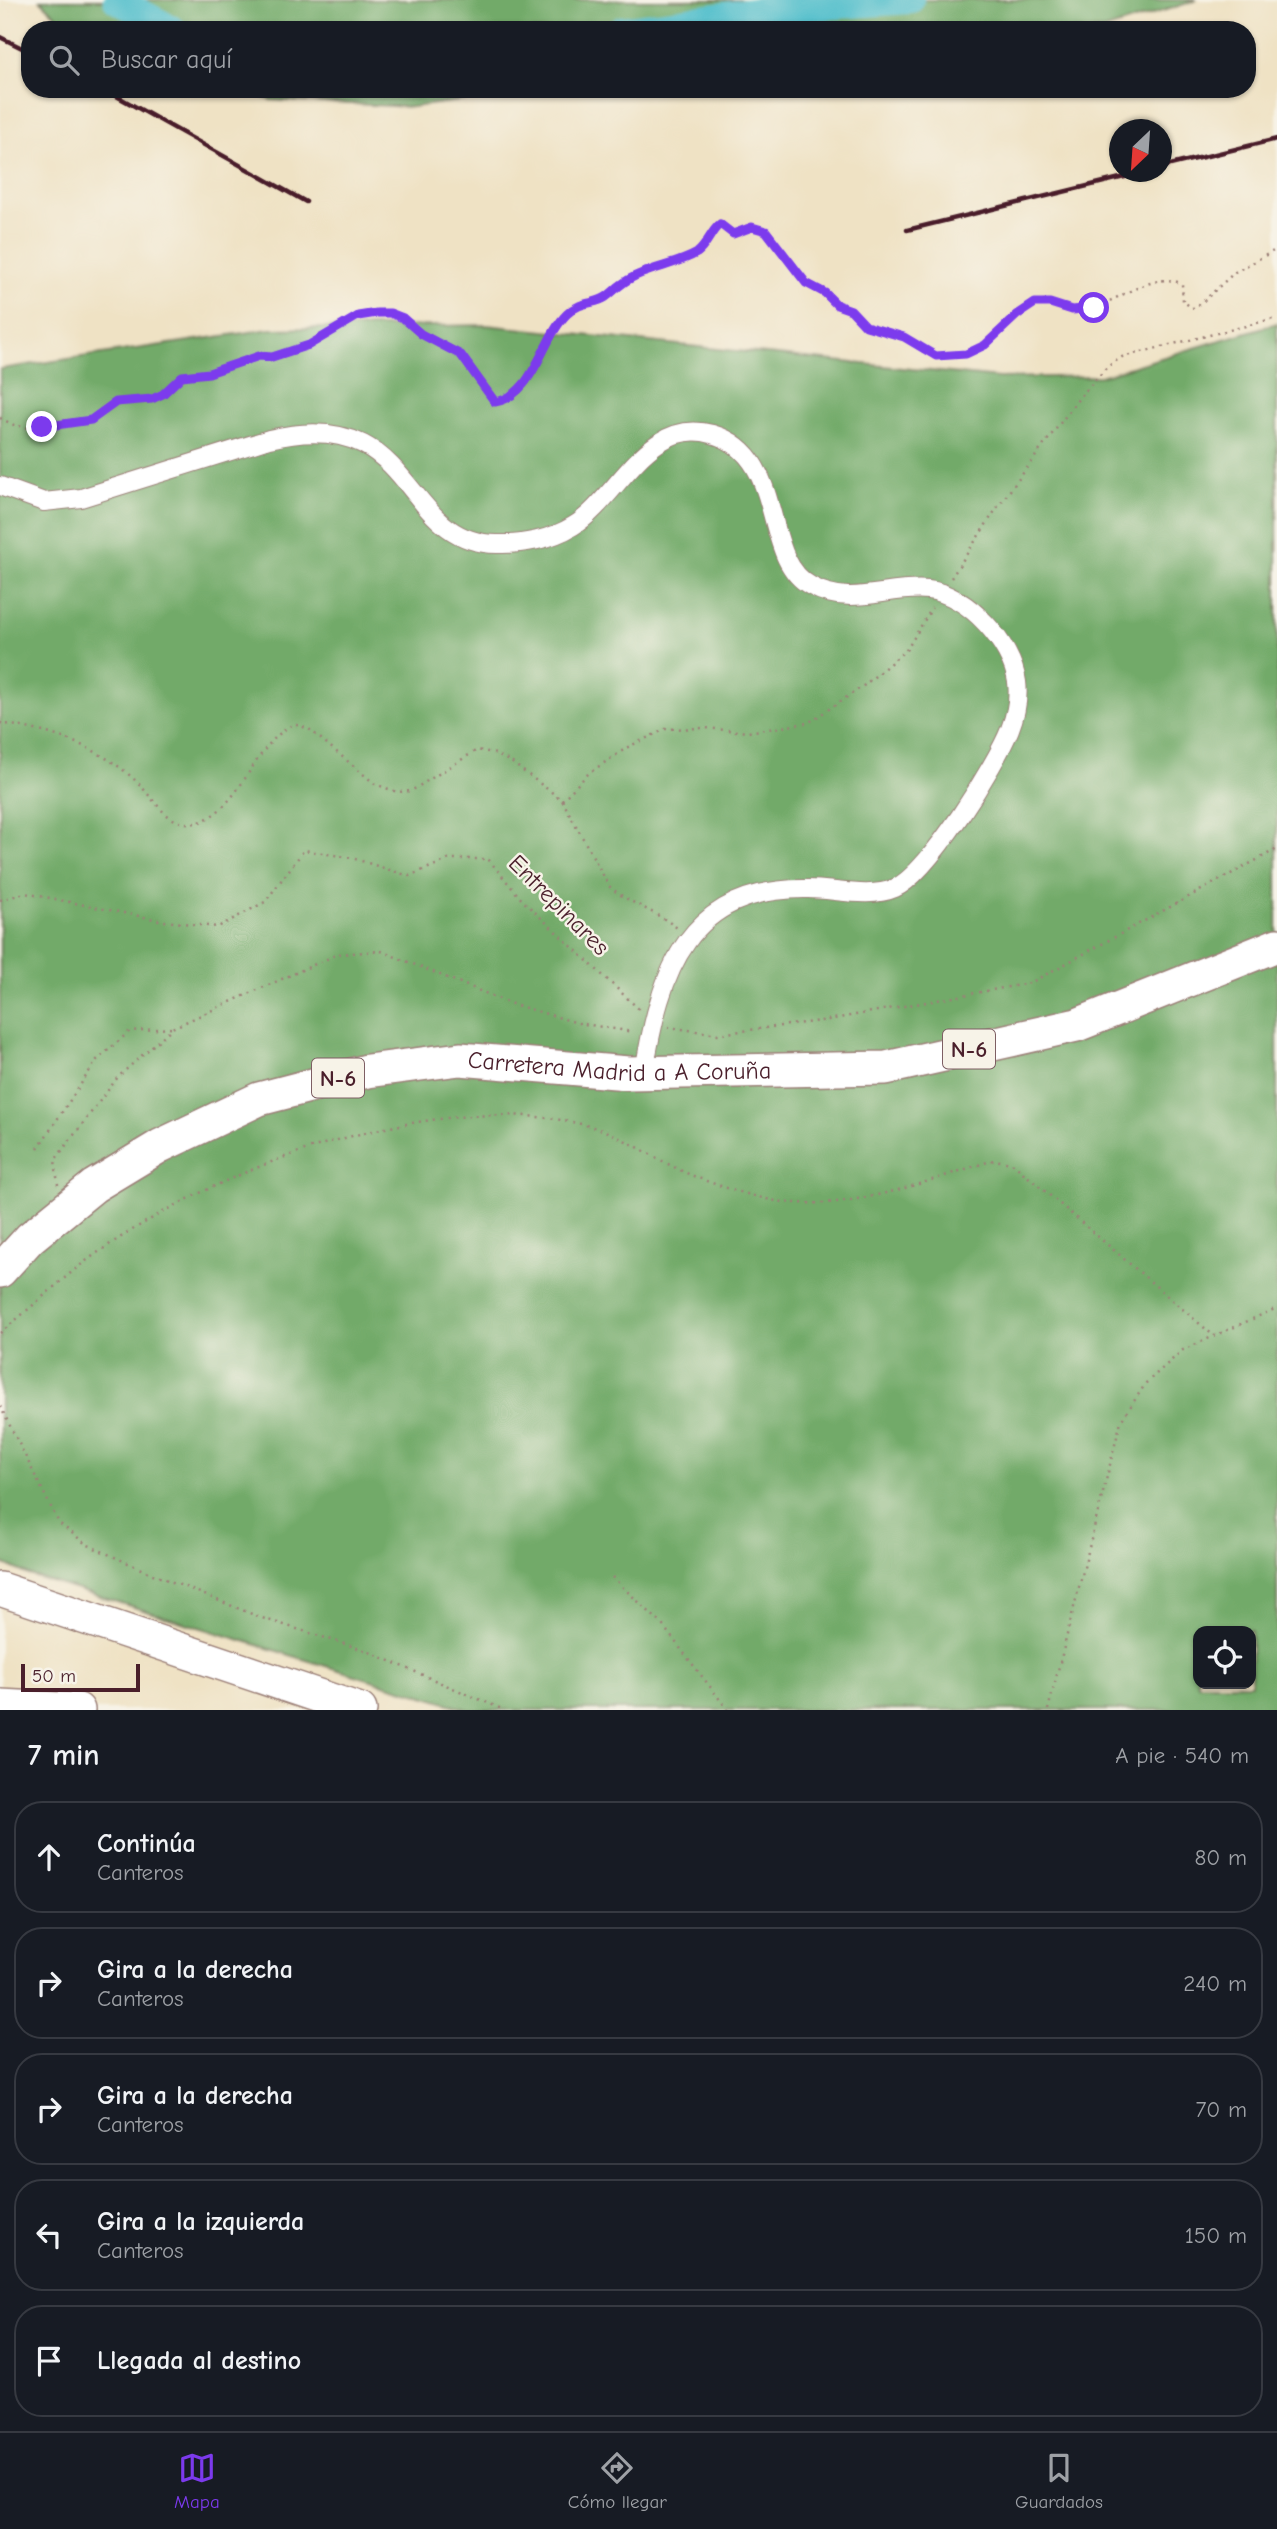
<!DOCTYPE html>
<html lang="es">
<meta charset="utf-8">
<style>
body{margin:0;font-family:"Comic Neue",sans-serif;background:#20242c;color:#f1f3f6}
.controls{position:absolute;right:21px;bottom:21px;display:grid;overflow:hidden;border-radius:14px;box-shadow:0 2px 5px #0004}
.controls button{width:63px;height:63px;display:grid;place-items:center;padding:0;border:0;border-bottom:2px solid #363941;background:#171b24;color:#f1f3f6;font:35px sans-serif}
.compass{position:absolute;left:1109px;top:119px;width:63px;height:63px;border-radius:50%;background:#171b24;box-shadow:0 2px 5px #0004;rotate:205deg}
.scale{position:absolute;left:21px;bottom:18px;width:119px;box-sizing:border-box;padding-left:7px;border:4px solid #4a1f2b;border-top:0;font-size:19px;line-height:24px;white-space:nowrap;color:#4a1f2b;-webkit-text-stroke:5px #f7f3e8;paint-order:stroke}
.stop{position:absolute;width:21px;height:21px;margin:-16px;border:5px solid #7c3aed;border-radius:50%;background:#fff}
.stop.end{background:#7c3aed;border-color:#fff;box-shadow:0 2px 7px #0008}
.list{margin:0;padding:0;list-style:none}
h2{display:flex;justify-content:space-between;align-items:center;height:91px;margin:0;padding:0 28px;font-size:30px}
h2 small{font-size:23px;font-weight:400;color:#9ea1a6}
.list li{display:grid;grid-template-columns:46px 1fr auto;gap:21px;align-items:center;box-sizing:border-box;height:112px;margin:0 14px 14px;padding:0 14px;border:2px solid #363941;border-radius:28px}
.list b{display:block;font-size:26px;white-space:nowrap}
.list p{margin:0;font-size:23px;white-space:nowrap;color:#9ea1a6}
.list em{font-size:23px;font-style:normal;color:#9ea1a6}
.icon{flex:none;width:38px;height:38px;fill:none;stroke:currentColor;stroke-width:2;stroke-linecap:round;stroke-linejoin:round}
.map{position:relative;flex:none;width:1277px;height:1710px;overflow:hidden}
.search{position:absolute;background:#171b24;box-shadow:0 2px 5px #0004;left:21px;right:21px;top:21px;height:77px;display:flex;align-items:center;gap:18px;box-sizing:border-box;padding:0 24px;border-radius:28px;color:#9ea1a6;font-size:26px}
.sheet{height:721px;background:#171b24}
nav{display:flex;justify-content:space-around;align-items:center;box-sizing:border-box;height:98px;border-top:2px solid #363941;background:#171b24;font-size:19px;color:#9ea1a6}
nav a{display:grid;justify-items:center;gap:4px}
nav .on{color:#7c3aed}
.map>svg:first-child{display:block}
.forest{fill:#72aa69;stroke:#5e644a;stroke-width:2;fill-rule:evenodd}
.lines{fill:none;stroke-linecap:round;stroke-linejoin:round}
.river{stroke:#52bfcc;stroke-width:28}
.street-casing{stroke:#9c8078;stroke-width:20}
.highway-casing{stroke:#9c8078;stroke-width:36}
.path{stroke:#9c8078;stroke-width:2.5;stroke-dasharray:2 5;stroke-linecap:butt}
.street{stroke:#fff;stroke-width:18}
.highway{stroke:#fff;stroke-width:33}
.rail{stroke:#4a1f2b;stroke-width:4.5}
.route{stroke:#7c3aed;stroke-width:9}
.labels{text-anchor:middle;dominant-baseline:central;stroke-width:5;stroke-linejoin:round;paint-order:stroke}
.shield{fill:#f7f3e8;stroke:#7e5f64;stroke-width:2}
.shield-label{font-size:23px;font-weight:bold;fill:#4a1f2b}
.street-label{font-size:24px;fill:#4a1f2b;stroke:#f7f3e8}
</style>
<div class="map">
<svg width="1277" height="1710" viewBox="0 0 1277 1710">
<rect width="100%" height="100%" fill="#f7f3e8"/>
<filter id="ink" filterUnits="userSpaceOnUse"><feTurbulence type="fractalNoise" baseFrequency=".0143" numOctaves="2"/><feDisplacementMap in="SourceGraphic" scale="14" xChannelSelector="R" yChannelSelector="G"/><feConvolveMatrix kernelMatrix="1 2 1 2 8 2 1 2 1" color-interpolation-filters="sRGB"/></filter>
<filter id="wash" filterUnits="userSpaceOnUse"><feTurbulence type="fractalNoise" baseFrequency=".00686" numOctaves="4" result="noise"/><feDisplacementMap in="SourceGraphic" scale="28" xChannelSelector="R" yChannelSelector="G"/><feGaussianBlur stdDeviation="1.57" result="paint"/><feColorMatrix in="noise" values="0 0 0 0 0 0 0 0 0 0 0 0 0 0 0 0 0 1.4 0 .05"/><feComposite in="paint" operator="in"/></filter>
<g filter="url(#wash)">
<rect width="100%" height="100%" fill="#efe2c4"/>
<g class="forest">
<path d="M40,0H1197L1104,30H71Z"/>
<path d="M240,89H553L412,107L271,100Z"/>
<path d="M1277,323V1710H469L29,1575L0,1562V369L270,329L486,325L999,378L1101,376ZM1198,1631H1251V1684H1198Z"/>
</g>
<g class="lines">
<g class="river">
<path d="M117,0L173,30"/>
<path d="M621,30L767,10L910,0"/>
</g>
</g>
</g>
<g filter="url(#ink)">
<g class="lines">
<g class="street-casing">
<path id="street" d="M0,486L44,502L81,498L269,439C419,403 398,543 497,544C522,545 552,539 573,526C618,499 647,416 712,434C788,455 759,558 811,586C850,608 888,586 928,590C968,594 1012,644 1017,682C1019,698 1016,714 1010,729C997,763 928,874 895,888C870,899 835,889 808,889C688,887 660,970 644,1073"/>
</g>
<g class="highway-casing">
<g id="highway">
<path id="s1" d="M0,1271L30,1238L94,1186L160,1146L259,1099L367,1071L460,1059L628,1073L886,1068L1077,1025L1277,945"/>
<path d="M0,1589L360,1710"/>
<path d="M0,1706L78,1710"/>
</g>
</g>
<g class="path">
<path d="M0,418L14,425L33,429L91,420L116,402L152,399L163,394L182,376L210,373L259,356L272,357L309,345L358,316L377,313H390L403,318L421,334L461,355L495,402C534,396 542,338 567,314C581,300 595,305 606,297C612,293 616,288 622,284C643,268 675,266 697,253C707,246 710,232 720,224L733,234C745,229 751,225 763,231C777,237 792,267 803,279C815,293 837,301 851,311C859,316 862,324 871,328C881,333 892,332 901,336C914,342 923,355 938,356C994,361 995,323 1032,304C1048,296 1066,311 1083,310C1109,308 1154,268 1182,284L1183,301L1192,308L1197,307L1235,272L1277,249"/>
<path d="M951,578L997,508L1079,398L1107,367L1122,357L1277,318"/>
<path d="M0,723C50,731 98,745 136,781C148,792 159,811 173,819C182,824 195,825 204,820C245,800 253,745 294,724L309,729L375,784L397,792L411,791L477,750L493,753L511,762L562,800L609,886C629,904 656,911 677,928"/>
<path d="M562,800L589,773L628,747L666,729L705,728L748,732L808,723L862,687L907,649L932,608"/>
<path d="M0,900L25,893L164,921L218,927L265,902L304,850L352,858L409,876L450,859H488L523,901L641,1011"/>
<path d="M668,1027L718,1034L828,1020L1030,983L1277,849"/>
<path d="M38,1148L97,1060L130,1031L172,1028"/>
<path d="M58,1185L55,1160L118,1077L172,1028L338,954L381,951L512,1004L578,1023L633,1032"/>
<path d="M0,1333C26,1312 52,1288 78,1267C204,1171 431,1084 589,1126C624,1135 657,1161 691,1175C712,1184 762,1200 784,1202C856,1210 926,1181 994,1160L1012,1163L1214,1336"/>
<path d="M0,1406L59,1523L86,1544L150,1573L262,1618L367,1651L504,1710"/>
<path d="M612,1577L660,1622L728,1710"/>
<path d="M1048,1710L1121,1421L1146,1383L1183,1350L1277,1308"/>
</g>
<use href="#street" class="street"/>
<use href="#highway" class="highway"/>
<g class="rail">
<path d="M0,37L30,52"/>
<path d="M104,89L306,202"/>
<path d="M1162,167L1277,139"/>
<path d="M907,230L1145,172"/>
</g>
</g>
</g>
<g class="lines" filter="url(#ink)">
<path class="route" d="M42,427L91,420L116,402L152,399L163,394L182,376L209,373L259,356L272,357L309,345L358,316L377,313H390L403,318L421,334L461,355L495,402C534,396 542,338 567,314C581,300 595,305 606,297C612,293 616,288 622,284C643,268 675,266 697,253C707,246 710,232 720,224L733,234L752,227L766,231L806,283L825,293L837,305L851,310L866,326L904,337L936,356L966,354L985,345L1017,315L1035,303H1050L1072,310L1094,308"/>
</g>
<g class="labels">
<g class="shield">
<rect x="943" y="1029.5" width="52" height="39" rx="5"/>
<rect x="312" y="1058.5" width="52" height="39" rx="5"/>
</g>
<g class="shield-label">
<text x="969" y="1049">N-6</text>
<text x="338" y="1078">N-6</text>
</g>
<g class="street-label">
<text transform="translate(559 905) rotate(45)">Entrepinares</text>
<text stroke="none"><textPath href="#s1" startOffset="679">Carretera Madrid a A Coruña</textPath></text>
</g>
</g>
</svg>
<div class="controls">
<button><svg class="icon" aria-label="locate" viewBox="0 0 24 24"><circle cx="12" cy="12" r="6"/><path d="M12 2v4M12 18v4M2 12h4M18 12h4"/></svg></button>
</div>
<svg class="compass" viewBox="-18 -18 36 36"><path d="M0-13l5 13h-10z" fill="#e53935"/><path d="M0 13l5-13h-10z" fill="#9ea1a6"/></svg>
<div class="scale">50 m</div>
<div class="stop" style="left:1094px;top:308px"></div>
<div class="stop end" style="left:42px;top:427px"></div>
<div class="search"><svg class="icon" aria-label="search" viewBox="0 0 24 24"><circle cx="10" cy="10" r="6"/><path d="M15 15l6 6"/></svg>Buscar aquí</div>
</div>
<section class="sheet">
<h2>7 min<small>A pie · 540 m</small></h2>
<ul class="list">
<li><svg class="icon" aria-label="ahead" viewBox="0 0 24 24"><path d="M12 20V5M6 11l6-6 6 6"/></svg><div><b>Continúa</b><p>Canteros</p></div><em>80 m</em></li>
<li><svg class="icon" aria-label="right" viewBox="0 0 24 24"><path d="M7 20v-9h11M14 6l5 5-5 5"/></svg><div><b>Gira a la derecha</b><p>Canteros</p></div><em>240 m</em></li>
<li><svg class="icon" aria-label="right" viewBox="0 0 24 24"><path d="M7 20v-9h11M14 6l5 5-5 5"/></svg><div><b>Gira a la derecha</b><p>Canteros</p></div><em>70 m</em></li>
<li><svg class="icon" aria-label="left" viewBox="0 0 24 24"><path d="M17 20v-9H6M10 6l-5 5 5 5"/></svg><div><b>Gira a la izquierda</b><p>Canteros</p></div><em>150 m</em></li>
<li><svg class="icon" aria-label="arrive" viewBox="0 0 24 24"><path d="M6 21V4h12l-3 4 3 4H6"/></svg><div><b>Llegada al destino</b></div></li>
</ul>
</section>
<nav>
<a class="on"><svg class="icon" aria-label="map" viewBox="0 0 24 24"><path d="M3 6l6-2 6 2 6-2v14l-6 2-6-2-6 2zM9 4v14M15 6v14"/></svg>Mapa</a>
<a><svg class="icon" aria-label="directions" viewBox="0 0 24 24"><path d="M12 3l9 9-9 9-9-9zM9 14v-3h6M13 9l2 2-2 2"/></svg>Cómo llegar</a>
<a><svg class="icon" aria-label="saved" viewBox="0 0 24 24"><path d="M7 4h10v16l-5-4-5 4z"/></svg>Guardados</a>
</nav>
